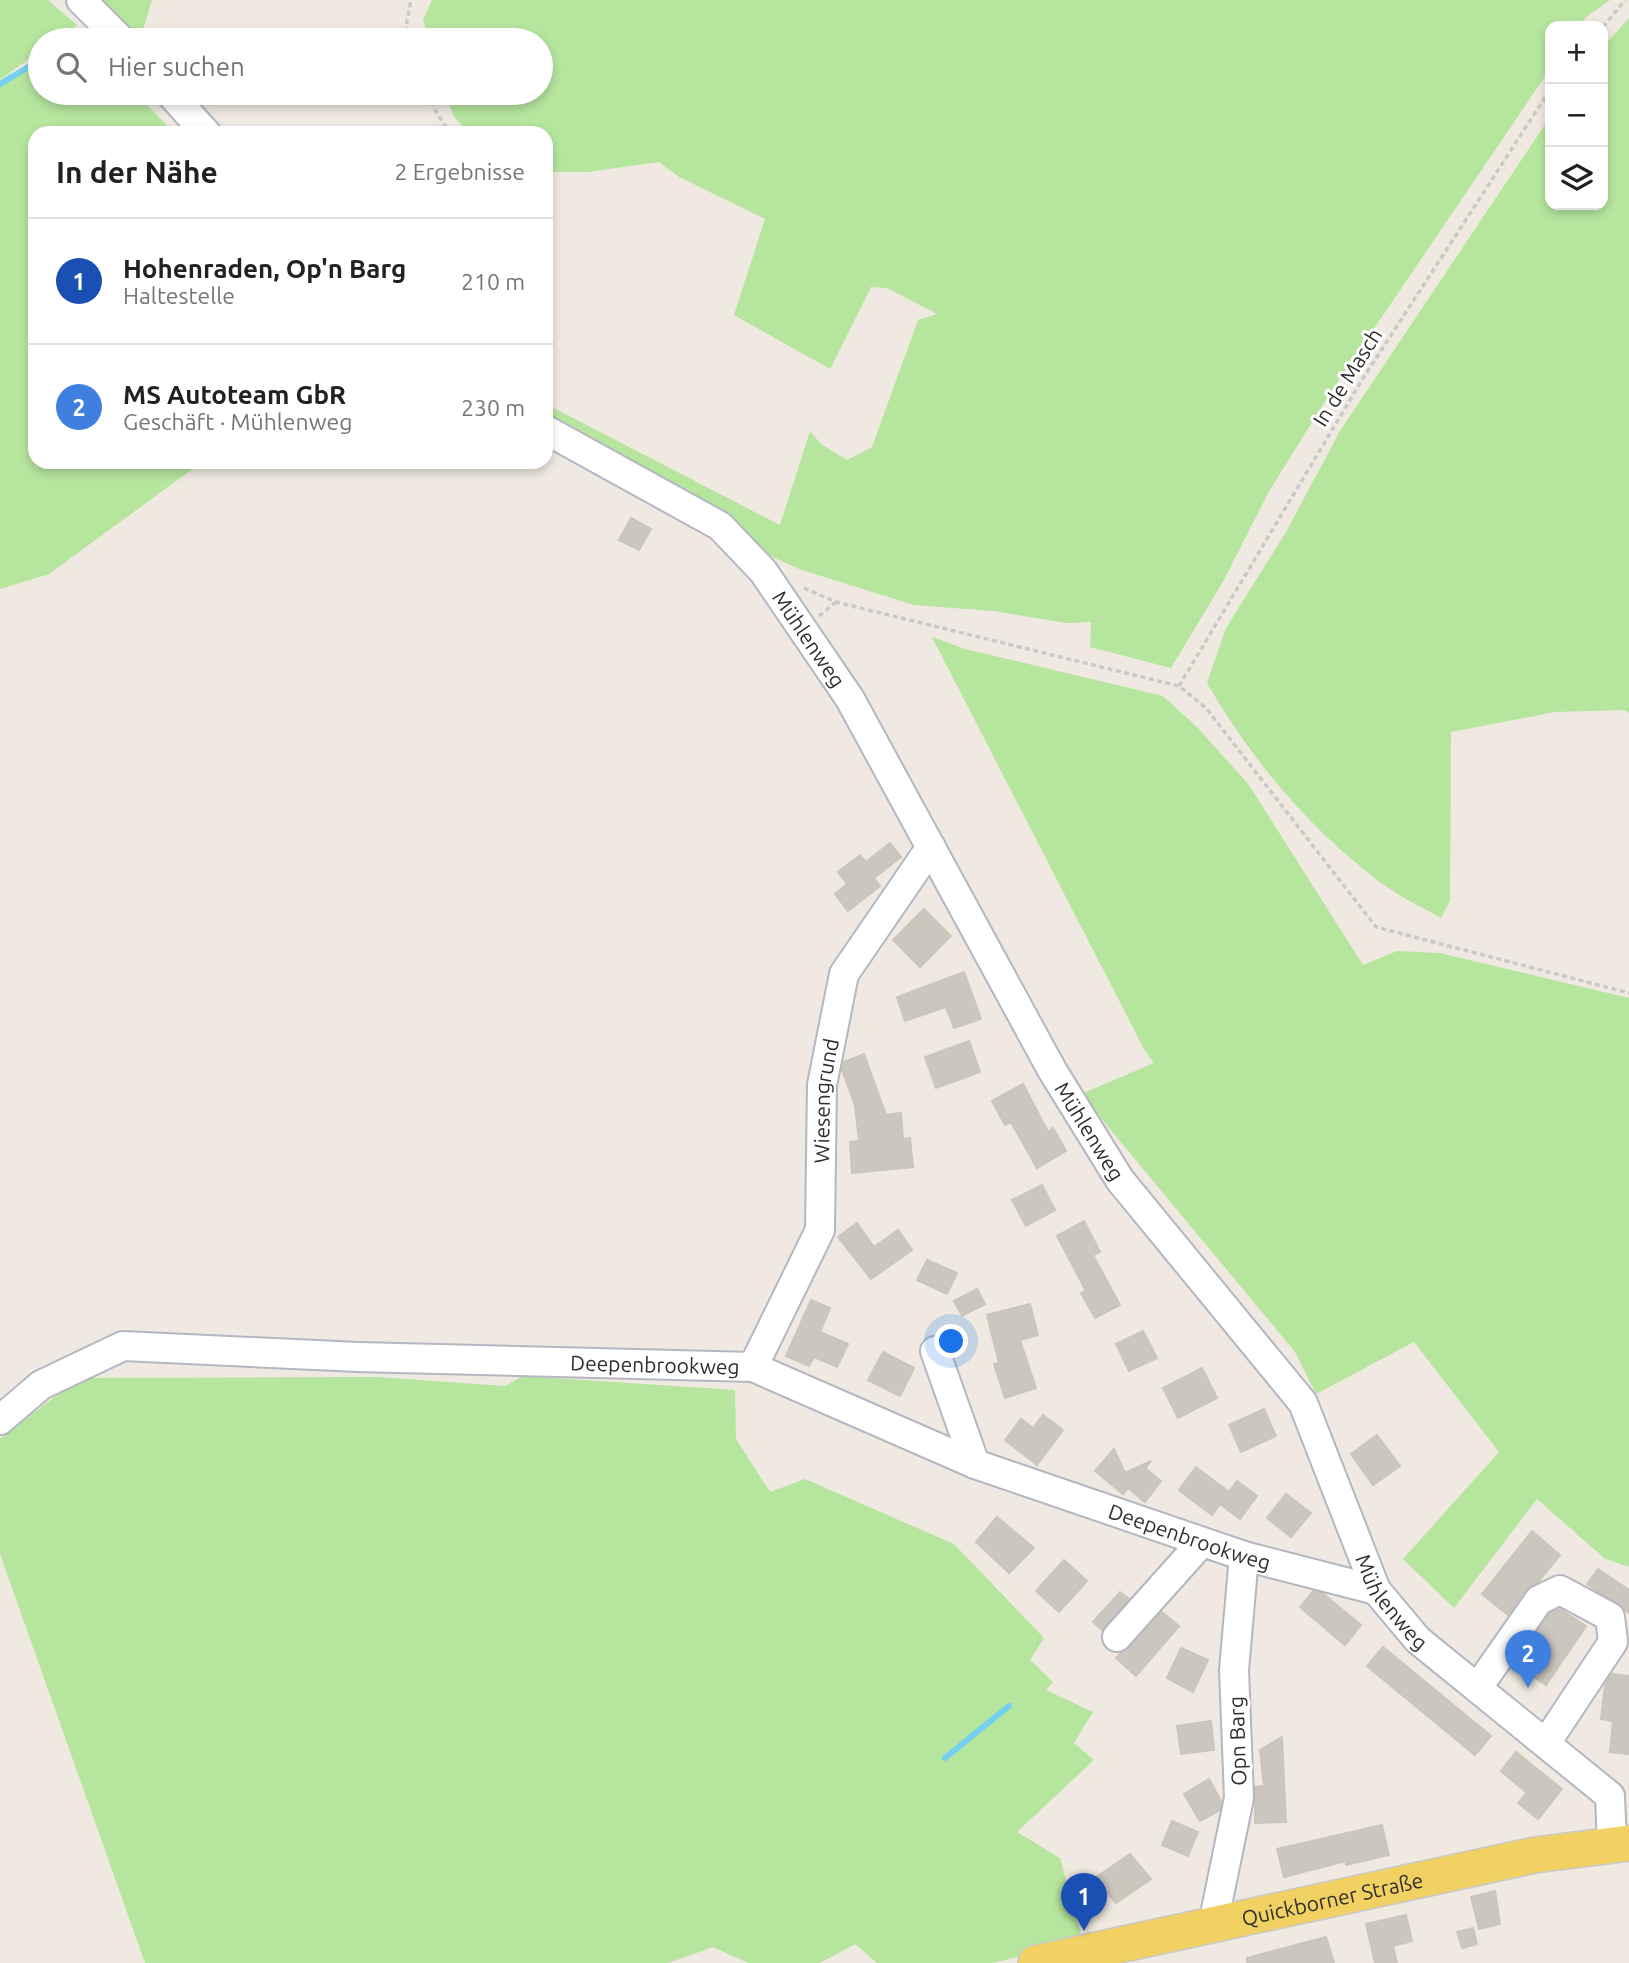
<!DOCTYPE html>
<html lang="de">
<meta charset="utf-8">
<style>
body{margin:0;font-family:Ubuntu,sans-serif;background:#f6f6f6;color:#202124}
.controls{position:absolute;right:21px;top:21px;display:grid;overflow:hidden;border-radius:14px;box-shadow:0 4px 10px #0003}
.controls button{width:63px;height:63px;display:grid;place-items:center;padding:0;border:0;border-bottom:2px solid #e0e0e0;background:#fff;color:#202124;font:35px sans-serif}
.you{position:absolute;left:952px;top:1342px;width:24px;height:24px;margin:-18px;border:5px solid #fff;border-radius:50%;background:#1a73e8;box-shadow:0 0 0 10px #1a73e833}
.badge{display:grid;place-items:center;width:46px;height:46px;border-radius:50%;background:#4264fb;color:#fff;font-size:23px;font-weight:700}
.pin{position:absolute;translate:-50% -58px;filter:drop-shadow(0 2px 4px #0008)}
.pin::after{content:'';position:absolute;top:37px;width:24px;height:21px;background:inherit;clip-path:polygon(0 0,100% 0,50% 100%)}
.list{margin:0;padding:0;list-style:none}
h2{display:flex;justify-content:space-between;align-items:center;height:91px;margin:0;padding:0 28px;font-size:30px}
h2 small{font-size:23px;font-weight:400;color:#757577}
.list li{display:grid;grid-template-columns:46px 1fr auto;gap:21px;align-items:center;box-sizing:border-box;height:126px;padding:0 28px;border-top:2px solid #e0e0e0}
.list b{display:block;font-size:26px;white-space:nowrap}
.list p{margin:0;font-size:23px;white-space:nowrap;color:#757577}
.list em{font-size:23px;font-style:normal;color:#757577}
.icon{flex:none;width:38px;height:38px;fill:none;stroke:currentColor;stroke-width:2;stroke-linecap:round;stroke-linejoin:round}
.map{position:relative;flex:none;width:1629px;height:1963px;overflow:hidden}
.search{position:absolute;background:#fff;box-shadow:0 4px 10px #0003;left:28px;top:28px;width:525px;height:77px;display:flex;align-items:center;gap:18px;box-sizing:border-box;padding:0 24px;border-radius:38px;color:#757577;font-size:26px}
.panel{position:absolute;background:#fff;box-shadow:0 4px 10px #0003;left:28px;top:126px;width:525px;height:343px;border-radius:21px}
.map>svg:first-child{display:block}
.green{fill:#b6e59e}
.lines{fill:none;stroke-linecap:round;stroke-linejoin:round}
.stream{stroke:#75cff0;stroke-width:6}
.building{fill:#cbc7bf;stroke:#cbc5ba;stroke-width:2}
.minor-casing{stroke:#b4b7c1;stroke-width:32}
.major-casing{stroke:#c9c9c9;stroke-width:38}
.path{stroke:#c9c9c9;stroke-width:3.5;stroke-dasharray:5 3.5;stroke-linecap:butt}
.minor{stroke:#fff;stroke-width:28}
.major{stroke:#f2d163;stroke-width:35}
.labels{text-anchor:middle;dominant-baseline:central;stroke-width:6;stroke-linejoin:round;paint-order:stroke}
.street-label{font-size:21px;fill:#2e2e2e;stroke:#fff}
</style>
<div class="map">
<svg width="1629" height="1963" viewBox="0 0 1629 1963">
<rect width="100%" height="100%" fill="#efe9e1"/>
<g class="green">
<path d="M0,0H48L77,25L56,40H40V51L0,80Z"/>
<path d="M96,0H152L140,40H139Z"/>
<path d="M432,0H1610L1585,18L1579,26H1550V69L1329,395L1268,493L1224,580L1171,668L1090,647L1091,622L1067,623L993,611L914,605L799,569L749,546L546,417V404L780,525L810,431L821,444L847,460L872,447L918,320L937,314L887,288L871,287L830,369L734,315L765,219L679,177L659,162L587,172H546V133H468L453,115L446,93H541V40H430L423,20Z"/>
<path d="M1629,18V713L1624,710L1555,712L1451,732L1450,901L1441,918C1420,906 1396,895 1377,880C1308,827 1250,758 1207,683L1226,628L1286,532L1340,431L1550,117V205H1603V47Z"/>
<path d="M40,60V93H135L175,133H35V462H202L49,574L0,589V84Z"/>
<path d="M932,637L965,649L1163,696L1197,727L1249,785L1363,965L1397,951L1440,953L1629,998V1567L1604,1558L1537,1499L1454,1608L1403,1559L1499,1452L1414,1342L1316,1394L1295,1352L1081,1094L1154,1063L1144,1049Z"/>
<path d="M523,1376L735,1390L736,1439L770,1492L805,1479L954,1544L1044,1638L1030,1660L1053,1682L1046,1690L1093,1712L1074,1743L1094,1760L1017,1832L1060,1858L1083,1942L992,1963H877L855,1944L820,1963H748L713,1947L668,1963H145L0,1554V1439L79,1378L377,1377L505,1386Z"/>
</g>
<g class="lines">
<g class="stream">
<path d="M73,40L80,36"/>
<path d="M0,84L40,60"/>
<path d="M945,1758L1009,1706"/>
</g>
</g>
<g class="building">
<path d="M631,518L651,529L639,550L619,540Z"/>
<path d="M890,843L901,857L874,878L880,886L848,911L835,894L847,884L838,872L860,855L866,862Z"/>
<path d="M924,909L951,936L920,967L893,940Z"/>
<path d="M964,972L981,1019L954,1028L946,1007L905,1021L897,997Z"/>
<path d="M969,1041L980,1072L936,1088L925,1057Z"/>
<path d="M864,1054L886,1115L901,1113L903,1139L910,1138L913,1167L852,1173L850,1142L859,1141L855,1105L842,1070L844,1062Z"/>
<path d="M1023,1084L1048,1132L1053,1128L1066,1151L1037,1168L1011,1122L1005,1125L992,1101Z"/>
<path d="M1042,1185L1055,1210L1026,1226L1012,1200Z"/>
<path d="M1084,1221L1100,1252L1093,1255L1120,1305L1095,1318L1081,1293L1086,1291L1057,1236Z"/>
<path d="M857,1223L874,1247L898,1230L912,1250L871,1279L838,1237Z"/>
<path d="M927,1260L957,1273L947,1294L917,1280Z"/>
<path d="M977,1289L985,1304L962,1316L954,1301Z"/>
<path d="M811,1300L830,1308L820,1332L848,1344L837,1367L814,1357L809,1366L786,1356Z"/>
<path d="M1030,1304L1038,1335L1020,1340L1036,1388L1005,1398L994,1364L999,1363L987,1315Z"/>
<path d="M1143,1331L1157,1358L1129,1371L1116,1344Z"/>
<path d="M883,1352L914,1368L900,1396L868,1380Z"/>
<path d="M1202,1368L1217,1398L1178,1418L1163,1388Z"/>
<path d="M1264,1409L1276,1436L1241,1452L1229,1425Z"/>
<path d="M1043,1415L1063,1430L1037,1465L1005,1440L1021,1419L1033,1428Z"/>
<path d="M1377,1435L1400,1466L1373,1485L1351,1454Z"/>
<path d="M1114,1449L1125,1473L1151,1461L1145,1468L1161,1481L1145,1502L1128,1488L1123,1494L1095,1471Z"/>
<path d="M1196,1467L1229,1492L1237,1481L1257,1496L1240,1519L1220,1504L1212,1515L1179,1490Z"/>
<path d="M1286,1494L1311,1513L1291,1537L1267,1518Z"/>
<path d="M997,1517L1034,1548L1009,1573L976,1542Z"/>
<path d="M1532,1531L1560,1555L1538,1582L1525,1590L1508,1615L1482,1594Z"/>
<path d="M1064,1560L1087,1581L1059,1612L1036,1591Z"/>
<path d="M1598,1569L1629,1590V1613L1587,1584Z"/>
<path d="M1313,1591L1322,1593L1361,1625L1345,1645L1300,1607Z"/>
<path d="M1120,1592L1129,1599L1102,1630L1093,1622Z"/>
<path d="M1560,1609L1586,1626L1546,1685L1515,1664L1550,1613Z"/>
<path d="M1162,1612L1179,1626L1136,1676L1116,1658Z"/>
<path d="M1383,1647L1491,1736L1475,1755L1367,1666Z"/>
<path d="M1181,1648L1208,1660L1193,1692L1167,1678Z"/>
<path d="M1612,1674L1629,1676V1754L1610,1752L1613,1721L1601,1719L1605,1685Z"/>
<path d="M1211,1721L1214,1750L1181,1754L1177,1726Z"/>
<path d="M1282,1737L1286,1822L1255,1823V1787L1264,1786L1260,1750Z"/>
<path d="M1516,1752L1562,1789L1538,1819L1518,1803L1527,1793L1501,1771Z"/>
<path d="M1209,1779L1221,1801L1220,1810L1200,1821L1184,1794Z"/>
<path d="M1172,1821L1198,1832L1188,1856L1162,1845Z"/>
<path d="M1382,1825L1389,1855L1346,1865V1861L1284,1877L1277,1849Z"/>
<path d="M1130,1854L1151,1879L1116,1903L1095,1878Z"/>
<path d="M1495,1891L1500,1924L1479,1929L1471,1897Z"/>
<path d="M1406,1915L1412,1941L1393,1946L1397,1963H1375L1366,1924Z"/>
<path d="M1473,1928L1477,1944L1462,1948L1457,1932Z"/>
<path d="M1326,1937L1334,1963H1247V1958Z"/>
</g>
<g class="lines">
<g class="minor-casing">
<g id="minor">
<path d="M81,0L121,40"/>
<path d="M170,93L206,133"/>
<path id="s1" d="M546,430L720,526L763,571L850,699L1052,1070L1120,1180L1303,1403L1376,1590L1418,1640L1610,1796L1612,1845"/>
<path d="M935,1351L975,1464"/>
<path id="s2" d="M753,1367L820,1230L822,1085L844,974L931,847"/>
<path id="s3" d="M0,1420L41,1385L123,1346L358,1357L753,1367L975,1464L1244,1556L1376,1590"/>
<path d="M1117,1637L1202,1542"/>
<path d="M1478,1687L1539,1600L1560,1590L1610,1617L1613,1642L1546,1743"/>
<path d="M1213,1924L1239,1798L1234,1670L1244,1556"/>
</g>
</g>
<g class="major-casing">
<g id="major">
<path id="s4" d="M1036,1963L1535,1855L1629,1843"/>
</g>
</g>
<g class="path">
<path d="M1603,27L1625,0"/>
<path d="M411,40L406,27L411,0"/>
<path d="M429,93L435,110L450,133"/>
<path d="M804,588L836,602L1179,686L1206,708L1376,927L1629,993"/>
<path d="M819,616L836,602"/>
<path d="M1179,686L1362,380L1550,90"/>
</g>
<use href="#minor" class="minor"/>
<use href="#major" class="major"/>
</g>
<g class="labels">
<g class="street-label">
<text transform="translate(1347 377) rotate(-58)">In de Masch</text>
<text stroke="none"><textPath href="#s1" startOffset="343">Mühlenweg</textPath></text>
<text stroke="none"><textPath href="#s2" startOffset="282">Wiesengrund</textPath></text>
<text stroke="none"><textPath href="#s1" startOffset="910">Mühlenweg</textPath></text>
<text stroke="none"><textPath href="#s3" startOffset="677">Deepenbrookweg</textPath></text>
<text stroke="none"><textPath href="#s3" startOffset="1244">Deepenbrookweg</textPath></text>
<text stroke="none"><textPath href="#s1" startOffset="1475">Mühlenweg</textPath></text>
<text transform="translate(1237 1741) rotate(-92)">Opn Barg</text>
<text stroke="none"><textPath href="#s4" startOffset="303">Quickborner Straße</textPath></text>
</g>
</g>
</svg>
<div class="controls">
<button>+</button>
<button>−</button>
<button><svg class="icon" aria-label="layers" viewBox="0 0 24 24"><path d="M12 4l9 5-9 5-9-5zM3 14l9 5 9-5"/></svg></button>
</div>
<div class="you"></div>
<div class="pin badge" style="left:1084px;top:1931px;background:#1a4fb4">1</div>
<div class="pin badge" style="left:1528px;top:1688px;background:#3f7fe0">2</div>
<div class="search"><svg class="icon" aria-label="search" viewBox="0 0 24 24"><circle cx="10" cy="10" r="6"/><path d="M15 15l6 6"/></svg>Hier suchen</div>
<section class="panel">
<h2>In der Nähe<small>2 Ergebnisse</small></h2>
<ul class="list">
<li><span class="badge" style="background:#1a4fb4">1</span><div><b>Hohenraden, Op'n Barg</b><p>Haltestelle</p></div><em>210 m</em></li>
<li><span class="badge" style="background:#3f7fe0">2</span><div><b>MS Autoteam GbR</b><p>Geschäft · Mühlenweg</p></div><em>230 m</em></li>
</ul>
</section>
</div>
